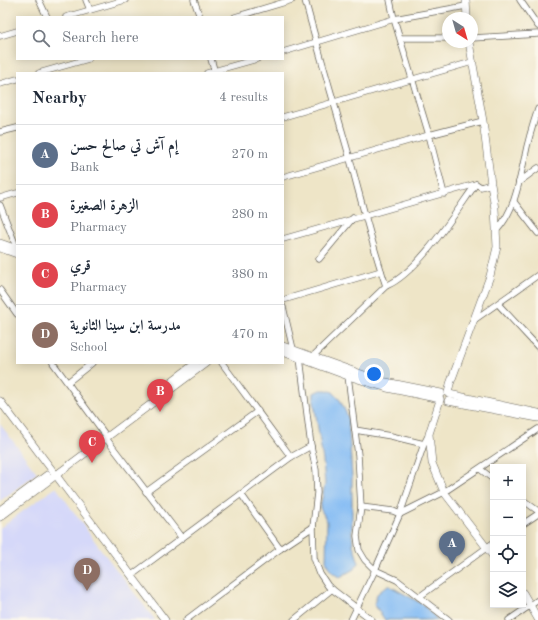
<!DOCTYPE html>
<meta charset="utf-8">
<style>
body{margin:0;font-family:"Old Standard TT",Amiri,serif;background:#f6f6f7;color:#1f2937}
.controls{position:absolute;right:12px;bottom:12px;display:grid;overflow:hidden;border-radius:0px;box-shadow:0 2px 10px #0003}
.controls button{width:36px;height:36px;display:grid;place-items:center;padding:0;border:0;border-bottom:1px solid #e0e1e3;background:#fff;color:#1f2937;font:20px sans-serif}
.compass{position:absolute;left:442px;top:12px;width:36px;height:36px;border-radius:50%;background:#fff;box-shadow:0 2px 10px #0003;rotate:143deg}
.you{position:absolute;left:374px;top:374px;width:14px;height:14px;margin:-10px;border:3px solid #fff;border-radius:50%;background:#1a73e8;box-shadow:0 0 0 6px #1a73e833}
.badge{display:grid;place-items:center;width:26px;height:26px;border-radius:50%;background:#d1495b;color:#fff;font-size:13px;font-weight:700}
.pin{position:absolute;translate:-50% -33px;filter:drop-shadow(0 1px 2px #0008)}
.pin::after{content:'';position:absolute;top:21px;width:14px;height:12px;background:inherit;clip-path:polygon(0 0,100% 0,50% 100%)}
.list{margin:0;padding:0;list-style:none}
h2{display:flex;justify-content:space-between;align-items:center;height:52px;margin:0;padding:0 16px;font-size:17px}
h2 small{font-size:13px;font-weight:400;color:#747a83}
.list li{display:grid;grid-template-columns:26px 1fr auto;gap:12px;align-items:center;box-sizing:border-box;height:60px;padding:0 16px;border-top:1px solid #e0e1e3}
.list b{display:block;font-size:15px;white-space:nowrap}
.list p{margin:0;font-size:13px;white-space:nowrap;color:#747a83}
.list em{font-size:13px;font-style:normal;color:#747a83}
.icon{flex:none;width:22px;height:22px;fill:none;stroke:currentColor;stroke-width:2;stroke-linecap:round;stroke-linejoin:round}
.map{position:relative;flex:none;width:538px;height:620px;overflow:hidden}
.search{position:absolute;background:#fff;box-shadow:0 2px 10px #0003;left:16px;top:16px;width:268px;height:44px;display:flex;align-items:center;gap:10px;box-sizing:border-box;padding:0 14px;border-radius:0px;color:#747a83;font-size:15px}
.panel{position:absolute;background:#fff;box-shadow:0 2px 10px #0003;left:16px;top:72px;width:268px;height:292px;border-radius:0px}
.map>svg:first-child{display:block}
.built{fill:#d5d8f9}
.water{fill:#83bbf4;stroke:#506c88}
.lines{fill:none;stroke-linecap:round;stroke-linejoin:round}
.minor-casing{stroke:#666258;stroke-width:7}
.tertiary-casing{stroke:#666258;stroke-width:8}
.secondary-casing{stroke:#666258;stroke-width:8}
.minor{stroke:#fff;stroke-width:5.5}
.tertiary{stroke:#fff;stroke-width:7}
.secondary{stroke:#fff;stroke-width:7}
</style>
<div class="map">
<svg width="538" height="620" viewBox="0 0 538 620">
<rect width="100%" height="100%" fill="#fbf7ec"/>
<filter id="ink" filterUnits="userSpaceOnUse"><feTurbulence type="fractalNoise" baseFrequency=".025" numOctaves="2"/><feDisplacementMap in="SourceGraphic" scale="8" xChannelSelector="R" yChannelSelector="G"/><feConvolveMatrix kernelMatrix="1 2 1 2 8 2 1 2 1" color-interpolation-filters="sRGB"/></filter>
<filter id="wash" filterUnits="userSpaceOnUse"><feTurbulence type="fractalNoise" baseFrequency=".012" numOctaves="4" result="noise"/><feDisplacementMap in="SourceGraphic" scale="16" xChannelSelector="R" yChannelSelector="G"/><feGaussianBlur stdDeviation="0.9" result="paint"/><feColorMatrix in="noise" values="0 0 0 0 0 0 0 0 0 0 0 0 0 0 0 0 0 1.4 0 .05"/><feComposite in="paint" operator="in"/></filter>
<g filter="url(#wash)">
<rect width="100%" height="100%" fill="#eee5c7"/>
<g class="built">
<path d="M0,424L37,473L0,501Z"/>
<path d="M56,487L99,547L155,620H0V528Z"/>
</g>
<g class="water">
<path d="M320,390H327L333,392L340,400L348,417L352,477V533L353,545L359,563L354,569L340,577C332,574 329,569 326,561L327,521L320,508L325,484L323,461L314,402V393Z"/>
<path d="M388,585L422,604L438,620H385L374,604L377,594Z"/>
</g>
</g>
<g filter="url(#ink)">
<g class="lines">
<g class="minor-casing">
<g id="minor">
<path d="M39,0L47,17"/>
<path d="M86,0L90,10"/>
<path d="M194,0L200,17"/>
<path d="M305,0C319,53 335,106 350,159C361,201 372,244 386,286"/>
<path d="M390,0L394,19L429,135L444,194"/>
<path d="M520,0L538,26"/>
<path d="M66,17L125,0"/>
<path d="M235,17L292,0"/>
<path d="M0,36L17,31"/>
<path d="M401,38H448"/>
<path d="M472,38L538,34"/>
<path d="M283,52L394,19L466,6"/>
<path d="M211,59L215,73"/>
<path d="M39,73L88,59"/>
<path d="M207,73L257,59"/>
<path d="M0,84L17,79"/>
<path d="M283,117L472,62"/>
<path d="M0,132L17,128"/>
<path d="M283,177L429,135L483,121"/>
<path d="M519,182L538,168"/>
<path d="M0,198L17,193"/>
<path d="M514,202L538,233"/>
<path d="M0,205L17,249"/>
<path d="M497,230C515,210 519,182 525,156C528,140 533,124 538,109"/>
<path d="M283,239L469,186L476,184L481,187L491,184"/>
<path d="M319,259L353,218"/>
<path d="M0,290L17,314"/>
<path d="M283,300L381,271"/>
<path d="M498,304L538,347"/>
<path d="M283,307L293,349"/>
<path d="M474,320L538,275"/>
<path d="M312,357L386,286C418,273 455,213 476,184"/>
<path d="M300,358L311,446L316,470L317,493L313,527L314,558L320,574L328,586L372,620"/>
<path d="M53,363L104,433"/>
<path d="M222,363L291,457"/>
<path d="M348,376L358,455L361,507L357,536L359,550L365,560L375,570L397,580L449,620"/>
<path d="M68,382L92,363"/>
<path d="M355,430L391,436L424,444"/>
<path d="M105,437L181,537"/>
<path d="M480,469L493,479"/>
<path d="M146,492L258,411"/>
<path d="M241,494L280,549"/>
<path d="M523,500L538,511"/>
<path d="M361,507L393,511L400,514L444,492L538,429"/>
<path d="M523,524L538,514"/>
<path d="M132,575L291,457L311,446"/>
<path d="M419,597L493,543"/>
<path d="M186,620L280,549L313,527"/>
<path d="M294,620L332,589"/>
<path d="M351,620L375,570L400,514L424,444L429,434"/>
<path d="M509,620L538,600"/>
</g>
</g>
<g class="tertiary-casing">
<g id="tertiary">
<path d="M466,0L467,18"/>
<path d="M164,387L196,363"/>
<path d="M448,393L450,384L490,276L497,247L495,209L491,184L483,121L469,42"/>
<path d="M440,400L429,434L432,463L444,492L493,556"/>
<path d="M0,401L165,620"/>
<path d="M0,510L47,475"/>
<path d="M0,517L206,363"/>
<path d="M523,593L538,619"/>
</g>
</g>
<g class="secondary-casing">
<g id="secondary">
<path d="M0,243L17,249"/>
<path d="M0,248L17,254"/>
<path d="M283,346L381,381L441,393"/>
<path d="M283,352L348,376L387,388L440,399"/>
<path d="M449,394L538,413"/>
<path d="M448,401L538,418"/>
</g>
</g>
<use href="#minor" class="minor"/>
<use href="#tertiary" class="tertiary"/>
<use href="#secondary" class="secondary"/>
</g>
</g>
</svg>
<div class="controls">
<button>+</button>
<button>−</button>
<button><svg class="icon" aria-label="locate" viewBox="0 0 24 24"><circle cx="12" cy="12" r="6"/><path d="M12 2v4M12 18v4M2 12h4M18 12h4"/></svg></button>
<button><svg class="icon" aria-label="layers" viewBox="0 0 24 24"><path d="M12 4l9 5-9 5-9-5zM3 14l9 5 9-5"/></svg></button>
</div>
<svg class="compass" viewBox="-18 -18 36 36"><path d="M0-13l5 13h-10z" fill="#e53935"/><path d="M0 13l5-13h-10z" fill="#747a83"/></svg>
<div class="you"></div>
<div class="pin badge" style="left:452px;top:564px;background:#5c6f8a">A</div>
<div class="pin badge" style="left:160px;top:412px;background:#e0444e">B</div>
<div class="pin badge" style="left:92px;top:463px;background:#e0444e">C</div>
<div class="pin badge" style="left:87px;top:591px;background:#8d6e63">D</div>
<div class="search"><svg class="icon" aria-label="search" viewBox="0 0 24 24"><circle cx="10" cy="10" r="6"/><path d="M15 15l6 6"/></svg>Search here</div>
<section class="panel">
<h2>Nearby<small>4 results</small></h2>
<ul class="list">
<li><span class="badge" style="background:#5c6f8a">A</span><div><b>إم آش تي صالح حسن</b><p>Bank</p></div><em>270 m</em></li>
<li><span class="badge" style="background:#e0444e">B</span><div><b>الزهرة الصغيرة</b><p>Pharmacy</p></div><em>280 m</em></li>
<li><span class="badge" style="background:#e0444e">C</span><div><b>قري</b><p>Pharmacy</p></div><em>380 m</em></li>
<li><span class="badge" style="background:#8d6e63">D</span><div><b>مدرسة ابن سينا الثانوية</b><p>School</p></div><em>470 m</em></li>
</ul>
</section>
</div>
